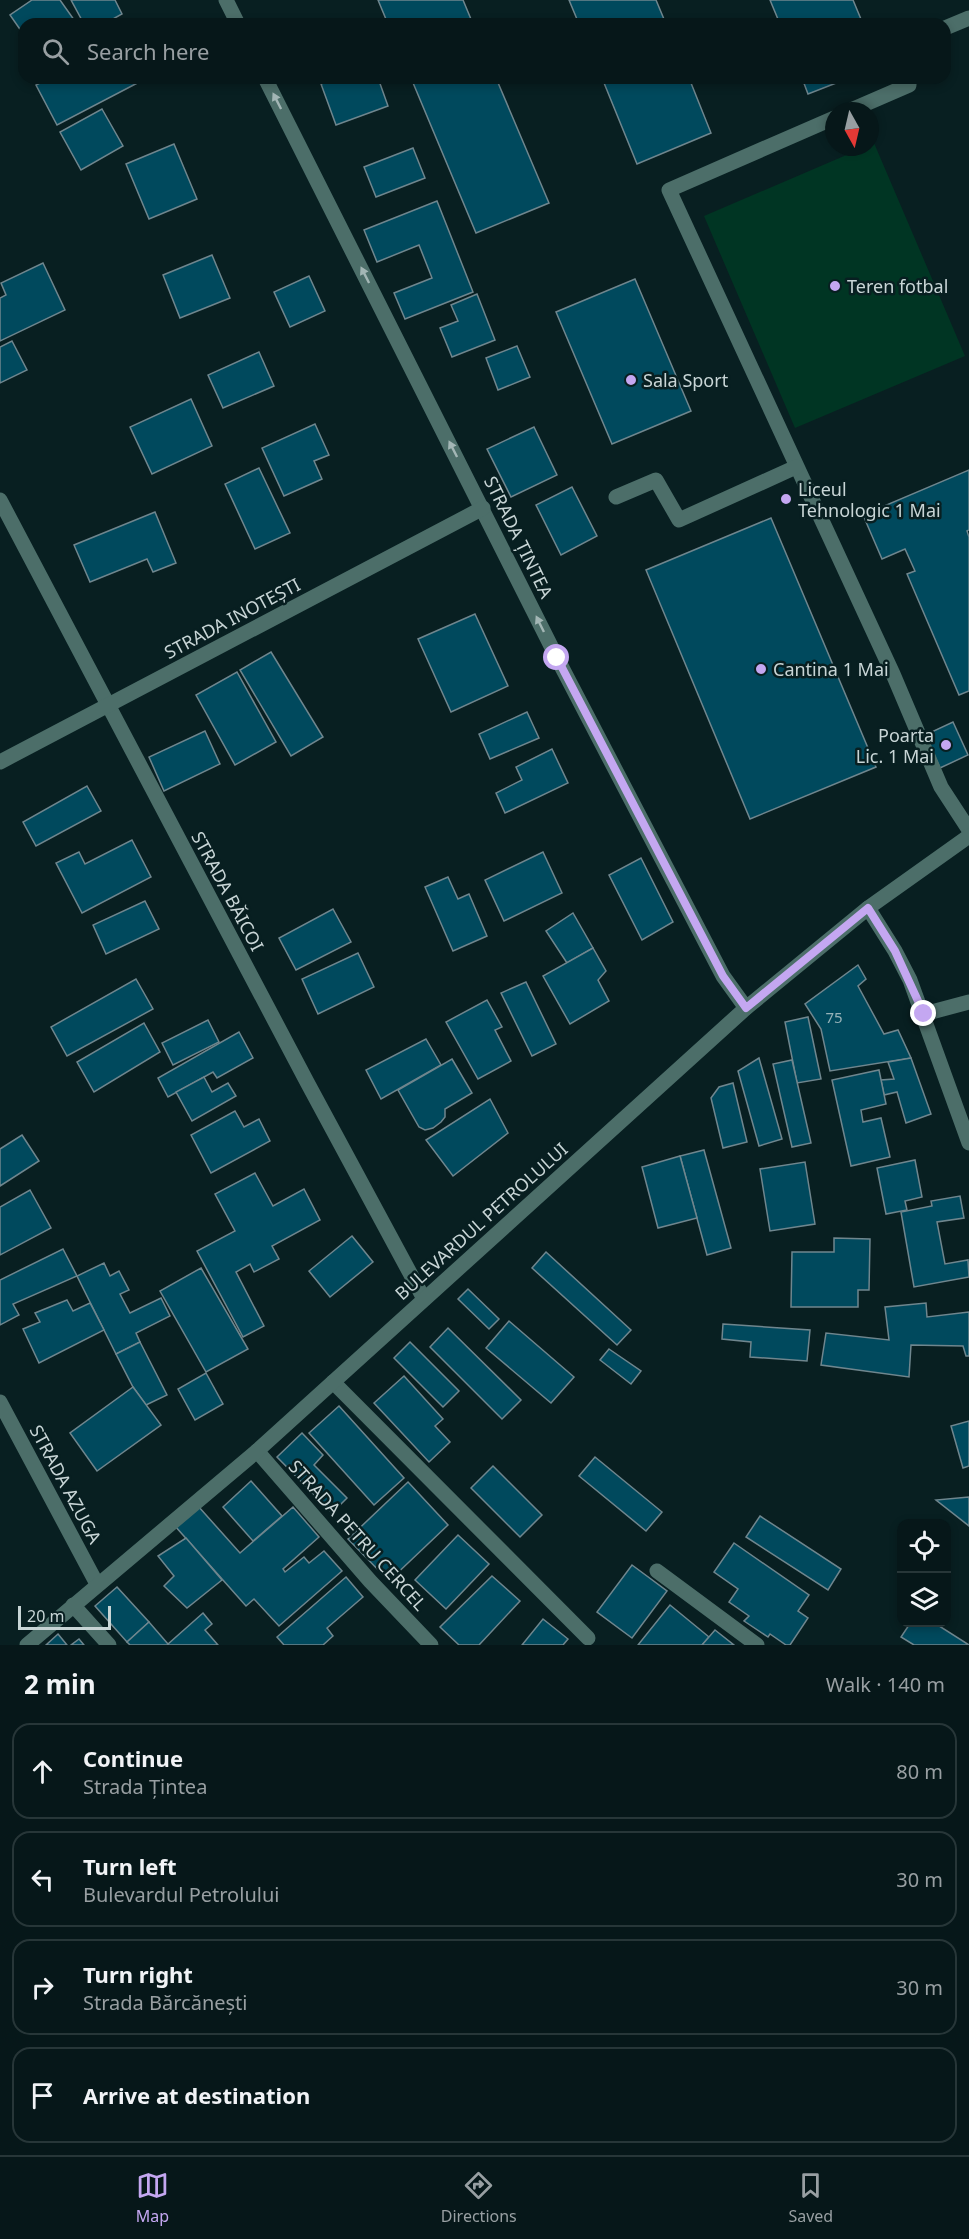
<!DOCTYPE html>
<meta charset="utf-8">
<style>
body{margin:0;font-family:"Noto Sans",sans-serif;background:#142426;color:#f1f3f6}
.controls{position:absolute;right:18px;bottom:18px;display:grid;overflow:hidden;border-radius:12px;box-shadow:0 3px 9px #0003}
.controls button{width:54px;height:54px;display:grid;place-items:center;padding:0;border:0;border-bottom:2px solid #273638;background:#061719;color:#f1f3f6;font:30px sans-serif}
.compass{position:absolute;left:825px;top:102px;width:54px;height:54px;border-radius:50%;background:#061719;box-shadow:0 3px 9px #0003;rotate:172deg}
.scale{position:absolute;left:18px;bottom:15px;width:93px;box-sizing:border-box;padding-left:6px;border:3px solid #c8d5d6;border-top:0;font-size:16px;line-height:21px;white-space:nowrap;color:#c8d5d6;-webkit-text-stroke:4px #081f21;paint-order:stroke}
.stop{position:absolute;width:18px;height:18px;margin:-14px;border:4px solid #c4a7f1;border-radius:50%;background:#fff}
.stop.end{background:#c4a7f1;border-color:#fff;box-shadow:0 2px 6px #0008}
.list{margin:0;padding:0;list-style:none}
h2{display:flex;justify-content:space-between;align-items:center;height:78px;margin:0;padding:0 24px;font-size:26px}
h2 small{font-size:20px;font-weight:400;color:#989fa2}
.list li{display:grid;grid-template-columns:39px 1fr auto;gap:18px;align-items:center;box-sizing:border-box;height:96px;margin:0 12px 12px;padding:0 12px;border:2px solid #273638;border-radius:18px}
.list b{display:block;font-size:22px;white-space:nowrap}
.list p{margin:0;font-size:20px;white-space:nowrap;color:#989fa2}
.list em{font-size:20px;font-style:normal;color:#989fa2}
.icon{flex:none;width:33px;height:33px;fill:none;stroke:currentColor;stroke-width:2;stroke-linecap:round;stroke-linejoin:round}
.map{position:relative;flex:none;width:969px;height:1645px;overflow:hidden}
.search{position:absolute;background:#061719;box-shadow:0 3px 9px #0003;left:18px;right:18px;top:18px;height:66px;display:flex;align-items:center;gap:15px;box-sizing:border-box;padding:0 21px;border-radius:18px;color:#989fa2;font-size:22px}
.sheet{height:510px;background:#061719}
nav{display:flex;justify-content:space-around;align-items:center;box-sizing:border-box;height:84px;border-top:2px solid #273638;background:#061719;font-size:16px;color:#989fa2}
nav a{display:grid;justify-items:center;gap:3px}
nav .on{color:#c4a7f1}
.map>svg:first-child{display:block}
.green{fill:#003523}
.building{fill:#00495d;stroke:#6f868e;stroke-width:1.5}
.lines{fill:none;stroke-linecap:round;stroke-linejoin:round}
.minor{stroke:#4c6e69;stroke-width:15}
.oneway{fill:#a3b6b5}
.route{stroke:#c4a7f1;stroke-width:8}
.poi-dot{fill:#c4a7f1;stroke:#081f21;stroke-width:2}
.labels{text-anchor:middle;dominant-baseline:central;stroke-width:5;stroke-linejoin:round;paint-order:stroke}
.number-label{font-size:15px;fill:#96b2b8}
.poi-label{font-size:18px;fill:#c8d5d6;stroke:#081f21;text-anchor:start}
.street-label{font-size:18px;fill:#c8d5d6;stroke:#081f21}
</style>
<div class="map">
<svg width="969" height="1645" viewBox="0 0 969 1645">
<rect width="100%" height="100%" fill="#081f21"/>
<path class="green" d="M874,143L965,356L795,428L704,216L865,147H870Z"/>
<g class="building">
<path d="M32,0H60L77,24H24V35L10,15Z"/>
<path d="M71,0H115L122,14L104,24H84Z"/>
<path d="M378,0H463L473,24H388Z"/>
<path d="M569,0H656L666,24H579Z"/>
<path d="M770,0H853L863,24H780Z"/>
<path d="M50,78H147L57,125L36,85Z"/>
<path d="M337,78H378L388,106L336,125L321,84Z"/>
<path d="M411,78H496L549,203L476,233Z"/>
<path d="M602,78H689L711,133L637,164Z"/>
<path d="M802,78H849L808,94Z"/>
<path d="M102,109L123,146L81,170L60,132Z"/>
<path d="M174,144L197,199L149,219L126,164Z"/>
<path d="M413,148L425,178L376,197L364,167Z"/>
<path d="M437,201L473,292L405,319L394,293L432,278L419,245L377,262L364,230Z"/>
<path d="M212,255L230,298L180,318L163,275Z"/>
<path d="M43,263L65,310L0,341V298L6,295L1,283Z"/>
<path d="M309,276L325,311L290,327L274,292Z"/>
<path d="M635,279L691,411L612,444L556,312Z"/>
<path d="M477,294L495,340L452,357L440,328L458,321L451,305Z"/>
<path d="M12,341L27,370L0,383V347Z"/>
<path d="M517,346L530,377L498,390L486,358Z"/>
<path d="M259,352L274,386L223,408L208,375Z"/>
<path d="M191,399L212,446L152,474L130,427Z"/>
<path d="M315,424L329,455L314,461L322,479L284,496L262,448Z"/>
<path d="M534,427L557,475L511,497L487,449Z"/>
<path d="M259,468L290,533L255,549L225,484Z"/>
<path d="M969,470V530L967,531L969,537V691L959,695L907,574L915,571L905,549L882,559L863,515Z"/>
<path d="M572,487L597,536L561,555L536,505Z"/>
<path d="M155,512L176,563L153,572L147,559L90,582L74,545Z"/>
<path d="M771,518L876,767L750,819L646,570Z"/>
<path d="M475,614L508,686L451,712L418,639Z"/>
<path d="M271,652L323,737L291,756L240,670Z"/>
<path d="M237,672L276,742L235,765L196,695Z"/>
<path d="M527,712L539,738L490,759L479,734Z"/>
<path d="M953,722L968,755L940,768L925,735Z"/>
<path d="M205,731L220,764L164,791L149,757Z"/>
<path d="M552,749L568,783L505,813L496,793L522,780L516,767Z"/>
<path d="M87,786L101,811L36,846L23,822Z"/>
<path d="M132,840L151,877L82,913L56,863L79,852L85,864Z"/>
<path d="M543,852L562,893L504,921L485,880Z"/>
<path d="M641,858L673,922L642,940L609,875Z"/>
<path d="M448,877L458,899L469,894L487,936L453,951L425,887Z"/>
<path d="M145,901L159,929L106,954L93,925Z"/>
<path d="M333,909L351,942L296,970L279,938Z"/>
<path d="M573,913L593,948L567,963L546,931Z"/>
<path d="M593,948L606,971L598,980L609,1001L570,1024L543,976Z"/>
<path d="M358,953L374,987L318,1014L302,979Z"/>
<path d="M858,965L866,979L858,986L884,1034L898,1030L911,1058L830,1071L821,1029L805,1004Z"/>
<path d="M136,979L153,1009L67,1056L51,1027Z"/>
<path d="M526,982L556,1044L532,1056L501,993Z"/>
<path d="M487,1000L502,1027L495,1030L511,1061L478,1079L446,1022Z"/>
<path d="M808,1017L821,1079L797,1083L785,1022Z"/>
<path d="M208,1020L219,1042L173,1065L162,1043Z"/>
<path d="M144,1023L160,1052L94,1092L77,1062Z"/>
<path d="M239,1032L253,1058L217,1078L213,1072L168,1097L158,1078Z"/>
<path d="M426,1039L441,1065L381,1099L366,1070Z"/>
<path d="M759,1058L782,1139L759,1146L738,1071Z"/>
<path d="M911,1058L931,1114L906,1123L897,1092L884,1095L881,1080L894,1079L888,1062Z"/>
<path d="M452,1059L472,1093L445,1109V1117L441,1122L433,1128L425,1130L419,1127L398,1090Z"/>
<path d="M792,1060L811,1143L792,1147L773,1064Z"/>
<path d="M879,1070L886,1104L861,1110L863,1122L881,1118L890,1157L851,1166L832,1080Z"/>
<path d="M204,1077L212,1092L228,1083L236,1096L192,1121L176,1092Z"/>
<path d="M733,1083L747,1142L723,1148L711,1098L719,1087Z"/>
<path d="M490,1099L508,1133L453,1176L426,1140Z"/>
<path d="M235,1111L244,1127L259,1119L270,1141L211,1173L191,1135Z"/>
<path d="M22,1135L39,1161L0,1186V1149Z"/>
<path d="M704,1150L731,1248L707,1255L680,1156Z"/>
<path d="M680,1156L697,1218L658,1228L642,1167Z"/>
<path d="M915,1160L922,1197L905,1201L907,1210L886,1214L877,1168Z"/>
<path d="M805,1162L815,1224L770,1231L760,1169Z"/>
<path d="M255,1173L273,1206L304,1189L320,1220L272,1246L279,1259L254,1272L250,1264L236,1272L264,1326L243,1337L197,1251L235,1231L215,1194Z"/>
<path d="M30,1190L51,1228L0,1255V1207Z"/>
<path d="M960,1196L964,1218L937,1222L945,1264L968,1260L969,1277L914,1287L901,1212L932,1206L931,1201Z"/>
<path d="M352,1236L373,1262L330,1297L309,1271Z"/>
<path d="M834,1238L870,1239L869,1290H858V1307H791L792,1252H834Z"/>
<path d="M63,1249L77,1276L13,1304L19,1315L0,1325V1280Z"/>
<path d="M546,1252L631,1330L617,1345L532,1268Z"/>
<path d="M104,1263L110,1276L119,1271L129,1290L120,1294L130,1313L161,1298L170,1316L136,1333L140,1342L116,1354L77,1276Z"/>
<path d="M201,1268L248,1349L206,1372L160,1291Z"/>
<path d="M468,1289L499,1319L489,1329L458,1299Z"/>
<path d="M67,1300L73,1311L90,1303L104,1330L39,1363L23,1329L40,1322L35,1313Z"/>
<path d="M926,1303L927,1317L969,1312V1356H966L963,1346L911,1345L909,1377L821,1365L826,1333L889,1340L885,1307Z"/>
<path d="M509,1321L574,1377L551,1403L486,1348Z"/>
<path d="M723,1324L810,1330L807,1361L750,1357L751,1342L722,1339Z"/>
<path d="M448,1328L521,1400L502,1419L430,1347Z"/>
<path d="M140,1342L167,1395L146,1405L133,1387L116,1354Z"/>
<path d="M410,1342L459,1391L443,1407L394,1358Z"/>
<path d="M609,1349L641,1371L631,1384L600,1360Z"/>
<path d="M206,1373L223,1404L195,1420L178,1389Z"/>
<path d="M404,1376L443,1419L435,1426L450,1442L429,1462L374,1403Z"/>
<path d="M133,1387L161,1425L97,1471L70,1433Z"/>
<path d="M339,1406L404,1478L374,1505L309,1433Z"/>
<path d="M969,1421V1466L963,1468L951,1426Z"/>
<path d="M302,1433L323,1455L314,1465L347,1498L332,1513L277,1457Z"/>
<path d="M595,1457L662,1512L646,1531L579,1476Z"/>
<path d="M493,1466L542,1515L520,1537L471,1488Z"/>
<path d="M251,1481L282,1516L253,1541L223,1507Z"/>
<path d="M408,1482L448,1525L389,1581L348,1539Z"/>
<path d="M969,1497V1526L936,1500Z"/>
<path d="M198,1506L240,1553L293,1507L319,1537L283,1569L285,1572L304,1557L309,1563L324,1551L342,1571L279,1626L254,1599L246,1606L175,1526Z"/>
<path d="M760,1516L841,1569L828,1590L746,1537Z"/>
<path d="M458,1535L489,1564L446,1609L415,1580Z"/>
<path d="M186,1538L222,1580L187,1608L164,1586L174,1576L158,1556Z"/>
<path d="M734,1543L809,1595L798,1611L808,1618L790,1645H786L770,1634L768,1637L744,1621L749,1616L729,1602L738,1589L714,1572Z"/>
<path d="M632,1565L667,1591L632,1638L597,1612Z"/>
<path d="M492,1576L520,1601L479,1645H459L440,1627Z"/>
<path d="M346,1577L363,1597L327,1628L333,1636L323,1645H284L277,1637Z"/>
<path d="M117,1587L149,1622L127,1642L95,1606Z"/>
<path d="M670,1605L709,1637L702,1645H638Z"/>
<path d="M203,1613L212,1624L205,1630L218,1645H130L127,1642L149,1622L168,1644Z"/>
<path d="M543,1619L568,1639L563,1645H522Z"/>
<path d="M911,1622H933L969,1645H914L901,1637Z"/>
<path d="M715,1630L734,1645H702Z"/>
<path d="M58,1634L67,1645H46Z"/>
<path d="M79,1639L84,1645H71Z"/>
</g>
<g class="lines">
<g class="minor">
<path d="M226,0L238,24"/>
<path d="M945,28L969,18"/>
<path d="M265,78L557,658L723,976L746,1008"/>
<path d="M849,111L909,85V78"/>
<path d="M834,118L669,190L893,674L941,787L969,830"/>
<path d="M616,497L656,480L679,520L796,467"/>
<path d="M0,500L307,1082L424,1299"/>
<path d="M0,762L483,508"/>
<path d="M868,908L895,951L910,980L969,1143"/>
<path d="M924,1014L969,1002"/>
<path d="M333,1382L588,1638"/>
<path d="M0,1402L97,1584"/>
<path d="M257,1451L370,1581L431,1645"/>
<path d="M657,1571L757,1645"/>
<path d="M73,1605L109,1645"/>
<path d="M27,1645L257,1451L746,1008L868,908L969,836"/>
</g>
</g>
<defs><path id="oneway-solid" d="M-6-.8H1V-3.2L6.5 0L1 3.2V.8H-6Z" transform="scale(1.5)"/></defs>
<g class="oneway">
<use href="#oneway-solid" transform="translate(277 101) rotate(-117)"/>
<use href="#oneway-solid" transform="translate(365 275) rotate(-117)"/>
<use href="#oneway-solid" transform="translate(453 449) rotate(-117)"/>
<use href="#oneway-solid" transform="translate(540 624) rotate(-116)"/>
</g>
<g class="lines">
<path class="route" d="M557,658L723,976L746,1008L868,908L895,951L924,1014"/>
</g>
<g class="poi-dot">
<circle cx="835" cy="286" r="6"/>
<circle cx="631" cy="380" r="6"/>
<circle cx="786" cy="499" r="6"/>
<circle cx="761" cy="669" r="6"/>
<circle cx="946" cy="745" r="6"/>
</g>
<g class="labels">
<g class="number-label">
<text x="834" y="1017">75</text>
</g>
<g class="poi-label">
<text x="847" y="286">Teren fotbal</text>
<text x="643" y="380">Sala Sport</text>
<text x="798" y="489">Liceul<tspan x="798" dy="21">Tehnologic 1 Mai</tspan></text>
<text x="773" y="669">Cantina 1 Mai</text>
<text x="934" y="735" text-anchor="end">Poarta<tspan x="934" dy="21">Lic. 1 Mai</tspan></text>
</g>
<g class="street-label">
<text transform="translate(519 537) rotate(64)">STRADA ȚINTEA</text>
<text transform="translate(232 618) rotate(-28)">STRADA INOTEȘTI</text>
<text transform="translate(228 891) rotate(62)">STRADA BĂICOI</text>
<text transform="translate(481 1221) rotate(-42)">BULEVARDUL PETROLULUI</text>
<text transform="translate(66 1484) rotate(62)">STRADA AZUGA</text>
<text transform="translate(358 1535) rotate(48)">STRADA PETRU CERCEL</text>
</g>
</g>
</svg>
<div class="controls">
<button><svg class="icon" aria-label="locate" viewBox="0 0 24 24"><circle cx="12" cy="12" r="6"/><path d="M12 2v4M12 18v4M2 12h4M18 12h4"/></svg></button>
<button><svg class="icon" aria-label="layers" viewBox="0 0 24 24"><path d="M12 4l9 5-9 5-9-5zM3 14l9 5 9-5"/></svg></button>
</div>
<svg class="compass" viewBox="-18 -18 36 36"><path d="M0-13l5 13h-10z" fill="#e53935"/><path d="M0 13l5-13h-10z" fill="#989fa2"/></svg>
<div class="scale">20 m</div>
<div class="stop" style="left:557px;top:658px"></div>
<div class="stop end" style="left:924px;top:1014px"></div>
<div class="search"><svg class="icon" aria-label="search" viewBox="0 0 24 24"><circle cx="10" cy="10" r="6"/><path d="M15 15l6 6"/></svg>Search here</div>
</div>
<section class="sheet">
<h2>2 min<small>Walk · 140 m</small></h2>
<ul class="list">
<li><svg class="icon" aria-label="ahead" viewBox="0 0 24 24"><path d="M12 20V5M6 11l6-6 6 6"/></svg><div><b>Continue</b><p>Strada Țintea</p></div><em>80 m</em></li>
<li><svg class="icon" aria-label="left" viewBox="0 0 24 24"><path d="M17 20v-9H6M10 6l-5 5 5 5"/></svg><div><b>Turn left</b><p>Bulevardul Petrolului</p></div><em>30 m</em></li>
<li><svg class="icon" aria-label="right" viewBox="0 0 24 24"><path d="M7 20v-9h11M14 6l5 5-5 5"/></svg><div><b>Turn right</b><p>Strada Bărcănești</p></div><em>30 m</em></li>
<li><svg class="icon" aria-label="arrive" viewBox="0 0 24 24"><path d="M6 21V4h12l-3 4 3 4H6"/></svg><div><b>Arrive at destination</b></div></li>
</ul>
</section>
<nav>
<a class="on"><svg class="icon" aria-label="map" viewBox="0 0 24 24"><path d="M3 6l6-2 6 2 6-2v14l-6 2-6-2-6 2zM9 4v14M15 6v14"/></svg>Map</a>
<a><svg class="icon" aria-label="directions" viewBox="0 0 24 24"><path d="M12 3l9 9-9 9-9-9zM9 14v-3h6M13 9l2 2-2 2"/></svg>Directions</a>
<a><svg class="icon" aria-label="saved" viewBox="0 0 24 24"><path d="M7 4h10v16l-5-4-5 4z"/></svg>Saved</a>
</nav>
